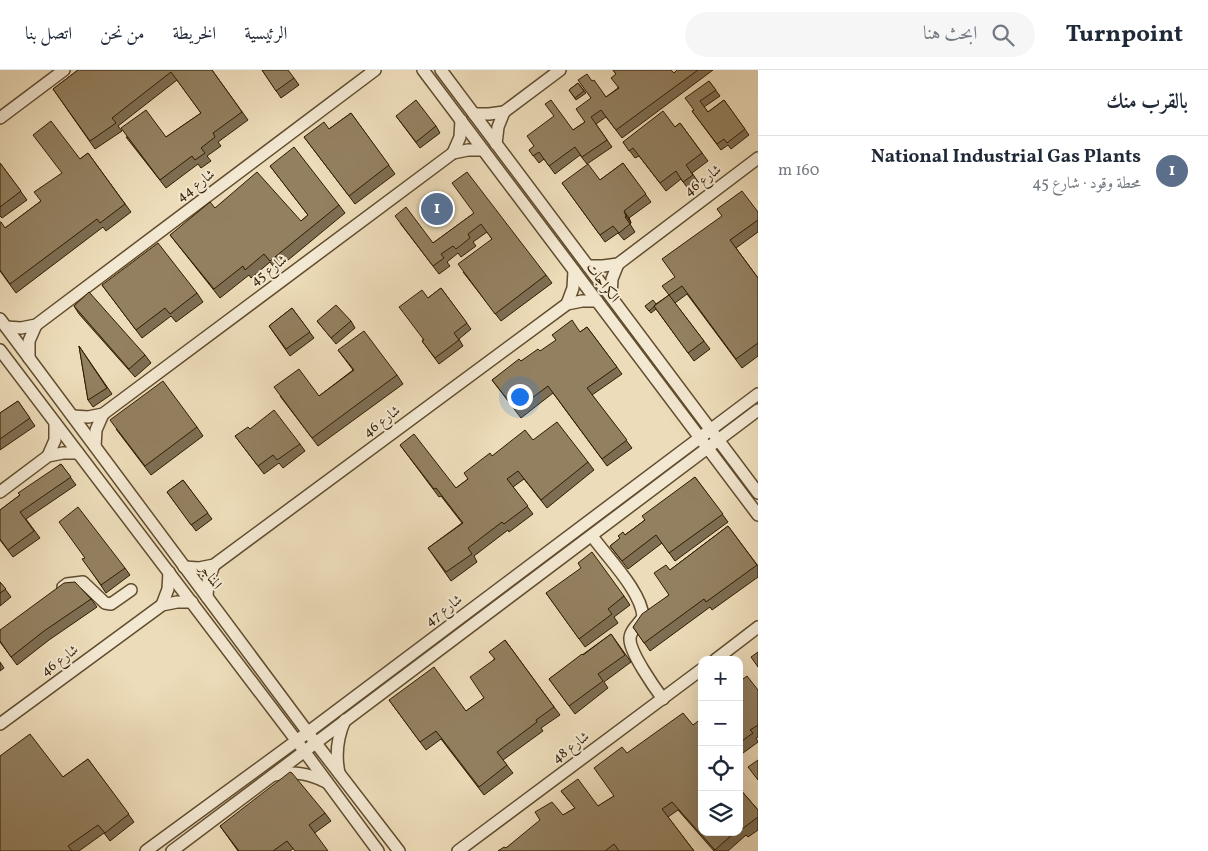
<!DOCTYPE html>
<html lang="ar">
<meta charset="utf-8">
<style>
body{margin:0;font-family:Vollkorn,Amiri,serif;background:#f6f6f7;color:#1f2937;direction:rtl}
.controls{position:absolute;right:15px;bottom:15px;display:grid;overflow:hidden;border-radius:10px;box-shadow:0 5px 20px #0002}
.controls button{width:45px;height:45px;display:grid;place-items:center;padding:0;border:0;border-bottom:1px solid #e0e1e3;background:#fff;color:#1f2937;font:25px sans-serif}
.you{position:absolute;left:519px;top:326px;width:18px;height:18px;margin:-12px;border:4px solid #fff;border-radius:50%;background:#1a73e8;box-shadow:0 0 0 8px #1a73e833}
.badge{display:grid;place-items:center;width:32px;height:32px;border-radius:50%;background:#8f2418;color:#fff;font-size:16px;font-weight:700}
.pin{position:absolute;translate:-50% -50%;border:2px solid #fff;box-shadow:0 1px 5px #0006}
.list{margin:0;padding:0;list-style:none}
h2{display:flex;justify-content:space-between;align-items:center;height:65px;margin:0;padding:0 20px;font-size:21px}
h2 small{font-size:16px;font-weight:400;color:#747a83}
.list li{display:grid;grid-template-columns:32px 1fr auto;gap:15px;align-items:center;box-sizing:border-box;height:70px;padding:0 20px;border-top:1px solid #e0e1e3}
.list b{display:block;font-size:19px;white-space:nowrap}
.list p{margin:0;font-size:16px;white-space:nowrap;color:#747a83}
.list em{font-size:16px;font-style:normal;color:#747a83}
.icon{flex:none;width:28px;height:28px;fill:none;stroke:currentColor;stroke-width:2;stroke-linecap:round;stroke-linejoin:round}
.map{position:relative;flex:none;width:758px;height:781px;overflow:hidden;direction:ltr}
header{display:flex;align-items:center;gap:30px;box-sizing:border-box;height:70px;padding:0 25px;background:#fff;border-bottom:1px solid #e0e1e3}
header strong{font-size:24px}
nav{display:flex;gap:28px;margin-inline-start:auto;font-size:18px}
.search{width:350px;height:45px;background:#f6f6f7;display:flex;align-items:center;gap:12px;box-sizing:border-box;padding:0 18px;border-radius:28px;color:#747a83;font-size:19px}
main{display:flex}
aside{flex:1;background:#fff}
.map>svg:first-child{display:block}
.lines{fill:none;stroke-linecap:round;stroke-linejoin:round}
.minor-casing{stroke:#604c2e;stroke-width:14}
.minor{stroke:#f3e8d2;stroke-width:11}
.wall{fill:#7e6e53;stroke:#311c00}
.shaded-wall{fill:#675a43;stroke:#311c00}
.building{fill:#938060;stroke:#311c00}
.labels{text-anchor:middle;dominant-baseline:central;stroke-width:4;stroke-linejoin:round;paint-order:stroke}
.street-label{font-size:14px;fill:#311c00;stroke:#f3e8d2}
</style>
<header>
<strong>Turnpoint</strong>
<div class="search"><svg class="icon" aria-label="search" viewBox="0 0 24 24"><circle cx="10" cy="10" r="6"/><path d="M15 15l6 6"/></svg>ابحث هنا</div>
<nav><a>الرئيسية</a><a>الخريطة</a><a>من نحن</a><a>اتصل بنا</a></nav>
</header>
<main>
<aside>
<h2>بالقرب منك<small></small></h2>
<ul class="list">
<li><span class="badge" style="background:#5c6f8a">1</span><div><b>National Industrial Gas Plants</b><p>محطة وقود · شارع 45</p></div><em>160 m</em></li>
</ul>
</aside>
<div class="map">
<svg width="758" height="781" viewBox="0 0 758 781">
<rect width="100%" height="100%" fill="#eddcb9"/>
<filter id="stains"><feTurbulence type="fractalNoise" baseFrequency=".004" numOctaves="4"/><feColorMatrix values="0 0 0 0 .2 0 0 0 0 .09 0 0 0 0 .02 0 0 0 .5 -.17"/></filter>
<radialGradient id="worn" r=".72"><stop offset=".6" stop-color="#630" stop-opacity="0"/><stop offset="1" stop-color="#630" stop-opacity=".3"/></radialGradient>
<g class="lines">
<g class="minor-casing">
<g id="minor">
<path d="M423,0L758,445"/>
<path d="M441,0L758,423"/>
<path d="M474,44H489L504,42L560,0"/>
<path d="M0,48L64,0"/>
<path d="M496,74L498,57L504,42"/>
<path d="M453,83L460,67L461,50"/>
<path d="M588,196H603L618,194L758,88"/>
<path d="M611,226L612,209L618,194"/>
<path d="M567,234L573,218L574,201"/>
<path d="M0,249L315,672L399,781"/>
<path d="M6,257L21,258L36,255L375,0"/>
<path d="M0,280L296,670L378,781"/>
<path d="M29,288V271L36,255"/>
<path d="M73,346L88,347L103,344L453,83L468,80H483"/>
<path d="M95,376L96,360L103,344"/>
<path d="M48,386L55,370V353"/>
<path d="M0,422L48,386L63,383H78"/>
<path d="M592,466C607,487 642,522 643,547C639,554 629,561 630,570C631,584 654,617 663,629"/>
<path d="M184,497L199,498L214,495L567,234L582,231H597"/>
<path d="M63,517L67,514L83,512L105,533L111,534L131,520"/>
<path d="M207,527L208,511L214,495"/>
<path d="M162,535L168,519L169,502"/>
<path d="M715,590L758,557"/>
<path d="M0,654L162,535L177,532H192"/>
<path d="M339,703C335,684 337,668 345,650"/>
<path d="M274,705C293,701 308,703 326,712"/>
<path d="M146,781L307,663L758,324"/>
<path d="M172,781L758,340"/>
<path d="M458,781L702,599"/>
</g>
</g>
<use href="#minor" class="minor"/>
</g>
<g class="wall">
<path d="M78,0H212L248,50L218,72L221,76L207,86L211,91L201,98L198,94L166,118L126,67H166L201,43L177,10L118,56L122,61L95,79L53,19Z"/>
<path d="M262,0L294,8L299,15L281,28Z"/>
<path d="M613,0L674,3L677,0H713L622,68L606,47L596,54L612,77L587,94L580,85L555,104L544,89L539,93L529,80L573,60L585,52L591,28L592,11L606,27L618,18L616,4Z"/>
<path d="M709,11L720,26L704,37L708,42L724,30L749,65L731,79L728,75L721,80L692,41L694,40Z"/>
<path d="M578,13L586,23L576,30L569,20Z"/>
<path d="M351,43L395,104L355,134L304,67L329,59Z"/>
<path d="M396,46L436,56L440,63L420,78Z"/>
<path d="M680,53L708,91L692,103L699,113L689,120L681,109L666,121L639,86L635,88L623,72L675,57Z"/>
<path d="M88,83L131,142L106,161L103,157L16,223L0,201L5,158L41,131L80,89Z"/>
<path d="M0,93L27,130L2,148L0,146Z"/>
<path d="M623,93L651,132L629,148L631,153L630,154L635,162L624,170L618,163L605,172L562,113L600,110Z"/>
<path d="M270,96L339,135L345,143L276,200L270,192L251,208L249,205L220,228L170,165L215,138L301,151L308,145Z"/>
<path d="M758,142V162L736,178L758,208V286L742,298L687,224L675,233L710,279L694,291L656,239L651,243L645,236L656,234L669,225Z"/>
<path d="M474,143L546,205L552,213L501,251L463,202L492,169L487,162L473,172L476,176L461,187L458,183L447,192L450,196L439,204L400,153L433,173Z"/>
<path d="M102,215L197,223L203,232L176,252L171,246L142,268Z"/>
<path d="M441,218L471,259L459,269L463,276L439,294L422,271L423,270L428,228Z"/>
<path d="M74,236L145,285L151,293L135,307L79,244Z"/>
<path d="M292,238L314,268L290,286L269,256Z"/>
<path d="M317,251H351L355,258L336,274Z"/>
<path d="M587,257L622,304L592,325L632,378L607,396L553,323L521,348L492,310L521,291L580,262Z"/>
<path d="M79,276L112,324L93,337L88,330Z"/>
<path d="M338,280L397,305L403,314L318,376L280,326H319L353,300Z"/>
<path d="M18,331L35,356L0,380V343Z"/>
<path d="M197,357L203,366L151,405L116,359Z"/>
<path d="M250,359L300,374L305,381L283,398L279,393L264,404L235,366Z"/>
<path d="M533,370L588,392L594,400L547,438L524,409L513,417L533,444L509,462L508,460L474,486L477,492L451,511L428,478L462,453L441,426L439,427L400,375L456,418L468,409L492,386Z"/>
<path d="M61,394L76,415L26,449L40,468L13,487L0,470V440Z"/>
<path d="M695,407L728,452L675,491L662,473L628,499L610,476L645,450Z"/>
<path d="M183,410L212,449L196,461L167,422Z"/>
<path d="M728,456L758,496V507L712,540L710,537L650,581L633,557L669,525L670,500Z"/>
<path d="M83,489L125,498L130,505L106,523Z"/>
<path d="M0,512L11,527L0,536Z"/>
<path d="M546,523L624,526L630,535L614,547L618,553L585,577Z"/>
<path d="M91,529L97,537L49,570L17,595L0,572Z"/>
<path d="M611,564L631,592L604,612L608,618L575,644L549,609Z"/>
<path d="M505,570L560,645L541,658L543,661L503,690L513,703L484,725L441,669L426,680L389,630L466,641L484,628L494,589Z"/>
<path d="M0,592L4,598L0,601Z"/>
<path d="M739,612L758,620V667L756,668L758,672L739,686Z"/>
<path d="M627,683L702,762H739V718L758,740V760L748,767L746,765L728,781H714L678,740L668,747L694,781H498L506,778L575,738L561,721L598,736L614,726Z"/>
<path d="M88,689L134,752L110,771L104,763L79,781H0L63,707Z"/>
<path d="M325,743L331,751L290,781H238L220,756Z"/>
</g>
<path class="shaded-wall" d="M624,141L629,148L631,153L626,146Z"/>
<g class="building">
<path d="M78,0H212L242,42L213,63L215,67L201,78L205,83L195,90L192,86L160,110L121,58L146,40L166,67L201,43L171,2L112,48L116,53L90,71L53,19Z"/>
<path d="M262,0H288L294,8L276,21Z"/>
<path d="M613,0H671L674,3L677,0H698L616,60L601,40L591,47L607,70L582,87L575,77L549,96L539,82L533,86L529,80L534,76L527,66L554,46L545,34L551,30L573,60L585,52L576,39L591,28L578,10L587,4L592,11L594,10L606,27L619,18L611,8L616,4Z"/>
<path d="M709,11L716,20L700,31L708,42L724,30L745,59L727,73L724,69L717,74L692,41L694,40L685,28Z"/>
<path d="M578,13L584,21L575,28L569,20Z"/>
<path d="M416,30L436,56L416,72L396,46Z"/>
<path d="M663,41L675,57L680,53L702,83L686,95L693,105L683,112L676,101L660,113L633,78L629,81L623,72Z"/>
<path d="M351,43L389,95L349,126L304,67L324,52L329,59Z"/>
<path d="M51,51L80,89L88,83L125,134L100,153L97,149L10,214L0,200V152H1L5,158L41,131L34,122L62,103L33,65Z"/>
<path d="M294,77L339,135L270,191L264,184L245,200L243,196L214,219L170,165L210,132L215,138L257,102L301,151L308,145L270,96Z"/>
<path d="M0,93L21,121L0,137Z"/>
<path d="M623,93L646,124L624,141L626,146L625,147L630,154L619,163L613,156L600,165L562,113L588,94L600,110Z"/>
<path d="M467,102L546,205L495,244L458,194L492,169L481,154L468,164L470,168L456,179L453,176L441,184L444,188L433,196L395,146L406,137L433,173L474,143L452,113Z"/>
<path d="M742,121L758,142V150L730,170L758,208V273L736,289L682,216L669,225L662,216L675,207L662,189L722,146L717,139Z"/>
<path d="M158,173L197,223L170,244L165,238L136,260L102,215Z"/>
<path d="M441,218L467,253L454,263L459,270L435,288L422,271L424,270L399,237L422,220L428,228Z"/>
<path d="M89,222L145,285L129,299L74,236Z"/>
<path d="M669,225L704,271L688,283L654,236Z"/>
<path d="M653,230L656,234L654,236V237L649,241L645,236Z"/>
<path d="M336,235L351,251L331,268L317,251Z"/>
<path d="M292,238L310,262L286,279L269,256Z"/>
<path d="M572,250L580,262L587,257L617,297L587,318L627,370L602,389L548,316L516,340L492,310L519,289L521,291L538,279L540,281L556,270L552,265Z"/>
<path d="M364,261L397,305L312,368L274,317L299,299L319,326L354,300L338,280Z"/>
<path d="M79,276L107,318L88,330Z"/>
<path d="M163,311L197,357L145,396L110,350Z"/>
<path d="M18,331L30,348L0,369V343Z"/>
<path d="M274,340L300,374L277,390L273,385L258,396L235,366L248,357L250,359Z"/>
<path d="M557,352L588,392L541,430L518,401L507,409L528,436L504,454L502,452L468,478L472,484L446,502L428,478L463,453L436,418L434,419L400,375L414,364L456,418L468,409L464,403L490,383L492,386L525,360L533,370Z"/>
<path d="M61,394L71,407L20,442L34,461L8,480L0,469V440L20,425L18,423Z"/>
<path d="M695,407L723,444L669,483L656,465L622,491L610,476L620,468L618,466L623,462L625,465L645,450L642,446Z"/>
<path d="M183,410L208,443L191,455L167,422Z"/>
<path d="M78,437L125,498L101,515L82,489L85,488L59,452Z"/>
<path d="M728,456L757,495L706,532L704,529L644,573L633,557L642,544L669,525L654,503L666,495L670,500Z"/>
<path d="M592,482L624,526L608,539L612,544L579,569L546,523L581,498L578,493Z"/>
<path d="M0,512L6,519L0,523Z"/>
<path d="M75,512L91,529L44,561L11,587L0,571V560L64,513Z"/>
<path d="M611,564L625,585L598,604L603,611L569,636L549,609L582,584L583,585Z"/>
<path d="M505,570L554,637L536,650L537,652L497,682L507,695L479,717L436,661L420,672L389,630L434,597L466,641L484,628L470,607L495,589L489,582Z"/>
<path d="M758,582V597L751,587Z"/>
<path d="M747,606L758,620V655L750,660L753,663L739,673V612Z"/>
<path d="M683,643L693,655L702,648V762H735L715,780L672,732L662,739L694,781H619L614,774L605,781H498L504,777L506,778L540,750L535,742L552,732L563,745L575,738L561,721L578,709L598,736L614,726L594,698L622,677L627,683Z"/>
<path d="M30,664L63,707L88,689L129,744L105,763L98,755L68,776L72,781H0V686Z"/>
<path d="M758,690V710L748,697Z"/>
<path d="M290,702L292,703L325,743L309,755L328,781H295L287,771L273,781H239L220,756Z"/>
<path d="M739,718L758,740V747L742,759L741,757L739,758Z"/>
</g>
<g class="labels">
<g class="street-label">
<text transform="translate(703 111) rotate(-37)">شارع 46</text>
<text transform="translate(196 116) rotate(-37)">شارع 44</text>
<text transform="translate(269 201) rotate(-37)">شارع 45</text>
<text transform="translate(602 213) rotate(53)">الكراجات</text>
<text transform="translate(382 352) rotate(-37)">شارع 46</text>
<text transform="translate(210 507) rotate(53)">المناجر</text>
<text transform="translate(444 541) rotate(-37)">شارع 47</text>
<text transform="translate(60 591) rotate(-36)">شارع 46</text>
<text transform="translate(571 678) rotate(-37)">شارع 48</text>
</g>
</g>
<rect width="100%" height="100%" filter="url(#stains)"/>
<rect width="100%" height="100%" fill="url(#worn)"/>
</svg>
<div class="controls">
<button>+</button>
<button>−</button>
<button><svg class="icon" aria-label="locate" viewBox="0 0 24 24"><circle cx="12" cy="12" r="6"/><path d="M12 2v4M12 18v4M2 12h4M18 12h4"/></svg></button>
<button><svg class="icon" aria-label="layers" viewBox="0 0 24 24"><path d="M12 4l9 5-9 5-9-5zM3 14l9 5 9-5"/></svg></button>
</div>
<div class="you"></div>
<div class="pin badge" style="left:437px;top:139px;background:#5c6f8a">1</div>
</div>
</main>
